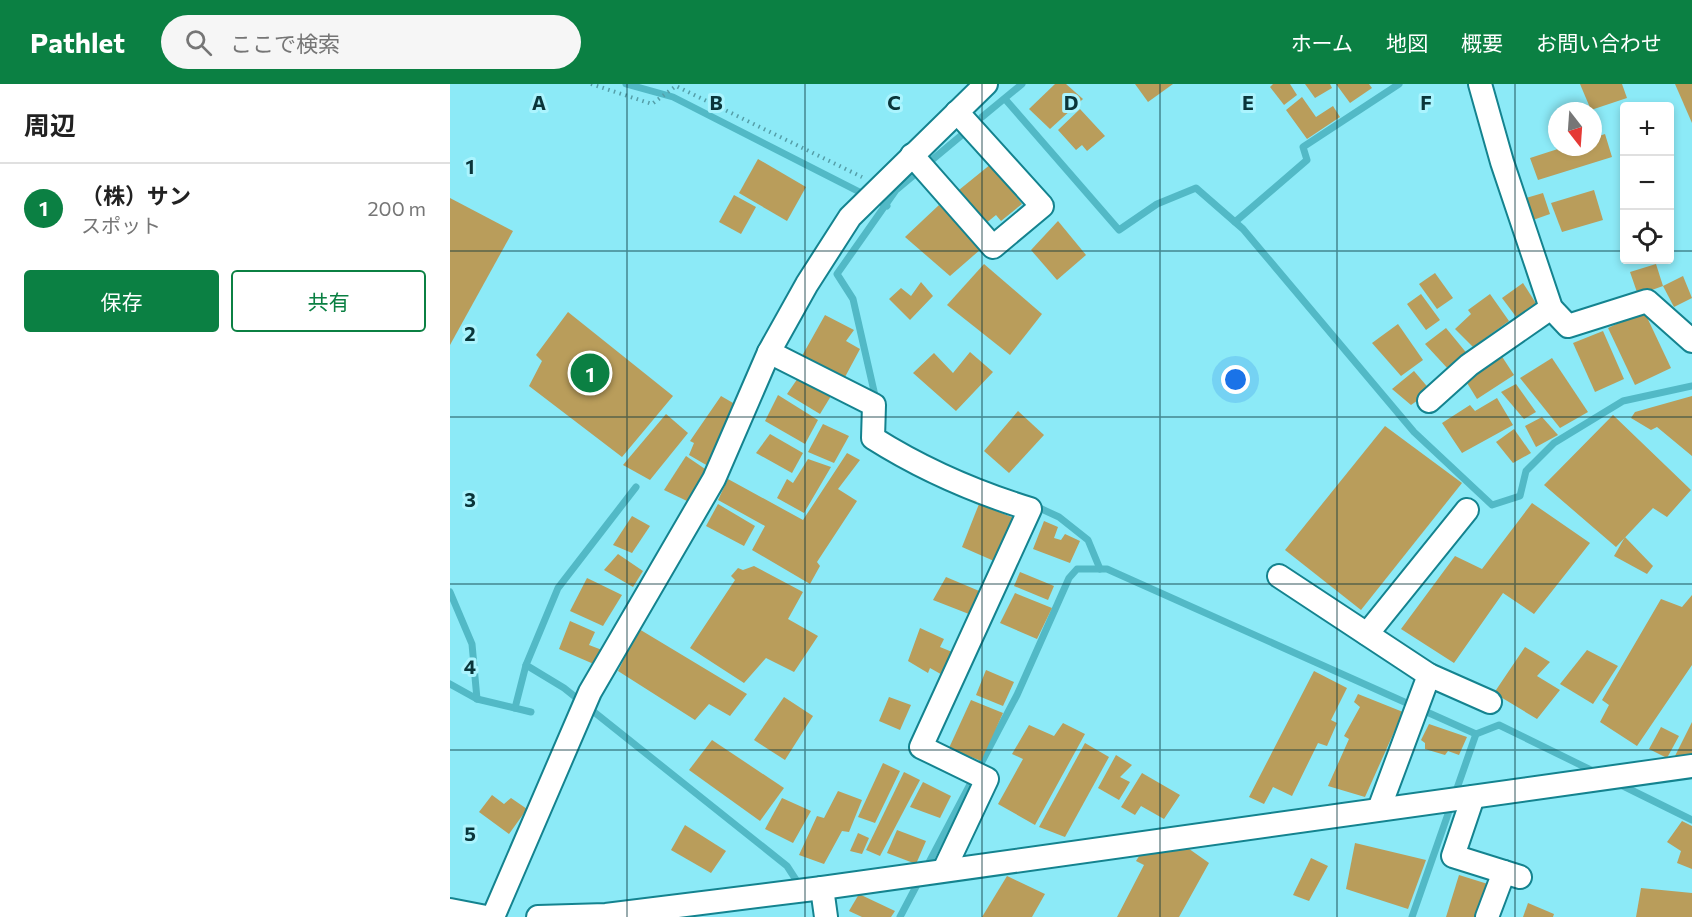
<!DOCTYPE html>
<html lang="ja">
<meta charset="utf-8">
<style>
body{margin:0;font-family:Commissioner,"Noto Sans JP",sans-serif;background:#f6f6f6;color:#222}
.controls{position:absolute;right:18px;top:18px;display:grid;overflow:hidden;border-radius:6px;box-shadow:0 3px 9px #0003}
.controls button{width:54px;height:54px;display:grid;place-items:center;padding:0;border:0;border-bottom:2px solid #e0e0e0;background:#fff;color:#222;font:30px sans-serif}
.compass{position:absolute;left:1098px;top:18px;width:54px;height:54px;border-radius:50%;background:#fff;box-shadow:0 3px 9px #0003;rotate:163deg}
.you{position:absolute;left:786px;top:296px;width:21px;height:21px;margin:-15px;border:4px solid #fff;border-radius:50%;background:#1a73e8;box-shadow:0 0 0 9px #1a73e833}
.badge{display:grid;place-items:center;width:39px;height:39px;border-radius:50%;background:#0b8043;color:#fff;font-size:20px;font-weight:700}
.pin{position:absolute;translate:-50% -50%;border:3px solid #fff;box-shadow:0 2px 6px #0006}
.list{margin:0;padding:0;list-style:none}
h2{display:flex;justify-content:space-between;align-items:center;height:78px;margin:0;padding:0 24px;font-size:26px}
h2 small{font-size:20px;font-weight:400;color:#767676}
.list li{display:grid;grid-template-columns:39px 1fr auto;gap:18px;align-items:center;box-sizing:border-box;height:90px;padding:0 24px;border-top:2px solid #e0e0e0}
.list b{display:block;font-size:22px;white-space:nowrap}
.list p{margin:0;font-size:20px;white-space:nowrap;color:#767676}
.list em{font-size:20px;font-style:normal;color:#767676}
.actions{display:flex;gap:12px;padding:18px 24px}
.actions a{flex:1;padding:14px 0;border:2px solid #0b8043;border-radius:6px;text-align:center;font-size:21px;color:#0b8043}
.actions .main{background:#0b8043;color:#fff}
.icon{flex:none;width:33px;height:33px;fill:none;stroke:currentColor;stroke-width:2;stroke-linecap:round;stroke-linejoin:round}
.map{position:relative;flex:none;width:1242px;height:833px;overflow:hidden}
header{display:flex;align-items:center;gap:36px;box-sizing:border-box;height:84px;padding:0 30px;background:#0b8043;color:#fff}
header strong{font-size:28px}
nav{display:flex;gap:33px;margin-inline-start:auto;font-size:21px}
.search{width:420px;height:54px;background:#f6f6f6;display:flex;align-items:center;gap:15px;box-sizing:border-box;padding:0 21px;border-radius:33px;color:#767676;font-size:22px}
main{display:flex}
aside{flex:1;background:#fff}
.map>svg:first-child{display:block}
.lines{fill:none;stroke-linecap:round;stroke-linejoin:round}
.stream{stroke:#52b9c6;stroke-width:7}
.building{fill:#b99d5b}
.minor-casing{stroke:#14838f;stroke-width:26}
.path{stroke:#559ea8;stroke-width:4;stroke-dasharray:1.5 4.5;stroke-linecap:butt}
.minor{stroke:#fff;stroke-width:22}
.grid{fill:none;stroke:#0a353a;stroke-width:1.5;stroke-opacity:0.55}
.grid-label{font-size:20px;text-anchor:middle;font-weight:bold;fill:#0a353a;stroke:#abf4fe;stroke-width:6;stroke-linejoin:round;paint-order:stroke}
</style>
<header>
<strong>Pathlet</strong>
<div class="search"><svg class="icon" aria-label="search" viewBox="0 0 24 24"><circle cx="10" cy="10" r="6"/><path d="M15 15l6 6"/></svg>ここで検索</div>
<nav><a>ホーム</a><a>地図</a><a>概要</a><a>お問い合わせ</a></nav>
</header>
<main>
<aside>
<h2>周辺<small></small></h2>
<ul class="list">
<li><span class="badge">1</span><div><b>（株）サン</b><p>スポット</p></div><em>200 m</em></li>
</ul>
<div class="actions"><a class="main">保存</a><a>共有</a></div>
</aside>
<div class="map">
<svg width="1242" height="833" viewBox="0 0 1242 833">
<rect width="100%" height="100%" fill="#8ceaf7"/>
<g class="lines">
<g class="stream">
<path d="M176,0L223,13L437,122"/>
<path d="M555,15L669,146L707,120L746,104L793,145L964,348L1042,421L1070,412L1076,387L1104,359L1173,317L1242,302"/>
<path d="M532,33L572,0"/>
<path d="M785,138L857,76L853,63L949,0"/>
<path d="M426,316L403,215L387,190L446,106L519,45"/>
<path d="M186,403L108,504L76,581L114,604L337,782L350,802"/>
<path d="M583,421L609,433L638,456L650,485"/>
<path d="M0,508L22,560L27,615"/>
<path d="M0,600L27,615L81,628"/>
<path d="M65,624L76,581"/>
<path d="M1167,699L1242,736"/>
<path d="M475,786L567,611L619,494L627,485H657L1026,650"/>
<path d="M450,833L470,795"/>
<path d="M962,833L1026,650L1049,641L1147,689"/>
</g>
</g>
<g class="building">
<path d="M605,0H616L633,15L600,45L579,25Z"/>
<path d="M685,0H723L698,18Z"/>
<path d="M823,0H840L847,11L834,21L820,3Z"/>
<path d="M855,0H880L882,4L865,14Z"/>
<path d="M886,0H919L922,4L900,19Z"/>
<path d="M1130,0H1172L1177,14L1141,26Z"/>
<path d="M1225,0H1242V39Z"/>
<path d="M852,13L866,33L883,22L890,33L857,55L836,26Z"/>
<path d="M630,25L655,52L637,67L632,61L626,66L608,46Z"/>
<path d="M1155,50L1162,73L1088,96L1080,74L1114,63H1143V54Z"/>
<path d="M308,75L356,103L337,137L289,109Z"/>
<path d="M541,80L572,120L551,137L546,131L535,140L504,110Z"/>
<path d="M1144,106L1153,136L1112,148L1101,119Z"/>
<path d="M1093,109L1100,130L1083,136L1076,114Z"/>
<path d="M284,111L306,123L291,150L269,138Z"/>
<path d="M0,114L63,147L0,261Z"/>
<path d="M489,121L531,165L500,192L455,153Z"/>
<path d="M608,137L636,171L607,196L581,166Z"/>
<path d="M534,180L592,230L560,271L497,221Z"/>
<path d="M1206,180L1213,202L1188,211L1180,188Z"/>
<path d="M985,189L1003,214L987,225L969,200Z"/>
<path d="M1233,192L1242,214L1224,223L1213,202Z"/>
<path d="M471,198L483,212L460,236L439,215L451,204L461,212Z"/>
<path d="M1073,199L1087,221L1067,234L1052,214Z"/>
<path d="M971,210L990,236L976,246L957,220Z"/>
<path d="M1040,210L1059,237L1023,263L1005,245L1021,230L1018,226Z"/>
<path d="M1194,227L1221,284L1185,301L1158,244Z"/>
<path d="M118,228L223,312L172,373L79,302L92,277L86,271Z"/>
<path d="M375,231L404,246L396,257L410,265L395,293L352,272Z"/>
<path d="M948,240L973,276L951,292L922,259Z"/>
<path d="M996,244L1019,272L999,286L975,260Z"/>
<path d="M1153,247L1174,295L1145,308L1123,259Z"/>
<path d="M520,268L543,288L506,327L463,289L484,269L503,289Z"/>
<path d="M1051,271L1064,291L1027,315L1014,294Z"/>
<path d="M1102,274L1138,328L1110,344L1070,294Z"/>
<path d="M964,287L981,307L961,321L942,305Z"/>
<path d="M348,294L381,312L370,330L337,310Z"/>
<path d="M1066,300L1086,328L1074,335L1051,308Z"/>
<path d="M328,311L368,336L355,360L315,337Z"/>
<path d="M271,312L290,323L258,382L239,371L244,359L240,357Z"/>
<path d="M1242,312V372L1207,343L1201,346L1181,334L1185,328Z"/>
<path d="M1047,314L1063,341L1012,369L992,339L1020,321L1025,327Z"/>
<path d="M568,327L594,351L559,389L534,367Z"/>
<path d="M216,330L238,349L200,396L173,381Z"/>
<path d="M1163,331L1241,406L1217,433L1203,424L1166,463L1094,401Z"/>
<path d="M1092,333L1108,351L1086,363L1075,342Z"/>
<path d="M373,340L399,352L384,379L358,368Z"/>
<path d="M935,342L1012,399L911,526L835,466Z"/>
<path d="M1064,345L1081,369L1063,379L1046,358Z"/>
<path d="M320,350L353,369L342,389L306,369Z"/>
<path d="M397,369L410,376L388,405L407,417L367,478L370,482L360,500L302,466L315,442L268,416L278,395L353,436Z"/>
<path d="M236,372L258,387L237,417L214,406Z"/>
<path d="M358,375L381,383L354,429L327,414L337,395L343,399Z"/>
<path d="M1082,419L1140,459L1084,530L1053,509L1004,579L951,545L1005,472L1032,485Z"/>
<path d="M268,420L305,442L294,462L256,442Z"/>
<path d="M529,420L564,434L544,477L512,463Z"/>
<path d="M182,432L200,442L182,469L163,461Z"/>
<path d="M594,437L608,443L604,454L611,456L615,450L630,457L620,479L583,465Z"/>
<path d="M1175,453L1203,482L1197,490L1164,472Z"/>
<path d="M168,470L193,487L183,503L154,486Z"/>
<path d="M304,482L353,508L338,535L368,552L344,588L316,574L294,599L240,564L285,496L281,492L288,484L293,486Z"/>
<path d="M570,488L604,502L598,516L564,502Z"/>
<path d="M496,493L534,509L524,532L483,516Z"/>
<path d="M137,494L172,511L153,542L120,527Z"/>
<path d="M565,509L602,524L587,555L550,539Z"/>
<path d="M1242,511V581L1187,662L1150,638L1159,621L1152,616L1211,515L1232,523Z"/>
<path d="M120,537L145,548L139,561L152,566L146,581L109,565Z"/>
<path d="M470,544L494,555L490,563L507,570L496,593L480,584L478,589L458,577Z"/>
<path d="M189,545L297,610L280,632L259,620L245,636L168,587Z"/>
<path d="M1075,563L1100,578L1087,592L1110,606L1087,635L1044,609Z"/>
<path d="M1137,566L1168,582L1143,620L1110,600Z"/>
<path d="M536,586L564,598L553,622L526,611Z"/>
<path d="M864,587L897,604L881,636L887,639L877,662L868,659L842,712L823,703L814,720L799,713Z"/>
<path d="M908,610L953,628L915,713L878,702L899,655L894,652L910,623L904,618Z"/>
<path d="M334,613L363,632L335,676L304,656Z"/>
<path d="M439,613L461,621L450,646L429,637Z"/>
<path d="M521,616L553,629L531,677L499,664Z"/>
<path d="M1242,638V671L1224,674Z"/>
<path d="M613,639L635,650L585,741L548,720L573,675L562,670L579,641L604,652Z"/>
<path d="M979,640L1017,653L1009,671L998,667L995,671L975,665V659L971,656Z"/>
<path d="M1211,643L1229,652L1217,674L1199,665Z"/>
<path d="M262,656L334,704L310,737L239,686Z"/>
<path d="M635,659L659,673L615,753L589,743Z"/>
<path d="M666,671L682,681L670,693L680,698L669,716L648,704Z"/>
<path d="M433,679L450,687L425,739L408,733Z"/>
<path d="M454,688L470,696L430,772L416,766Z"/>
<path d="M692,689L730,711L714,735L691,722L685,731L671,723Z"/>
<path d="M473,698L501,712L490,734L460,723Z"/>
<path d="M388,707L412,716L399,748L392,747L374,780L349,771L367,732L374,734Z"/>
<path d="M42,711L54,720L61,714L77,725L59,750L29,728Z"/>
<path d="M332,714L361,727L343,759L315,745Z"/>
<path d="M1232,737L1242,742V785L1227,779L1231,767L1217,758Z"/>
<path d="M235,741L276,767L261,789L221,766Z"/>
<path d="M447,746L476,757L466,780L437,769Z"/>
<path d="M408,749L419,754L412,770L400,767Z"/>
<path d="M905,759L976,776L958,825L896,805Z"/>
<path d="M735,762L759,779L729,833H667L694,781L686,777L691,769Z"/>
<path d="M861,774L878,782L859,817L843,811Z"/>
<path d="M1009,791L1041,801L1028,833H996Z"/>
<path d="M557,792L595,810L582,833H532Z"/>
<path d="M1191,804L1242,809V833H1186Z"/>
<path d="M409,810L445,827L441,833H412L399,827Z"/>
<path d="M1078,819L1104,830L1103,833H1073Z"/>
</g>
<g class="lines">
<g class="minor-casing">
<g id="minor">
<path d="M1030,0L1052,78L1101,224L1118,242L1197,217L1242,257"/>
<path d="M462,71L543,163L592,122L507,28"/>
<path d="M319,268L424,321L423,354C472,385 525,408 580,425L471,663L537,695L494,786"/>
<path d="M979,317L1019,281L1101,224"/>
<path d="M829,492L979,591"/>
<path d="M917,550L1017,426"/>
<path d="M1023,713L1003,772L1070,793"/>
<path d="M929,725L979,591L1040,618"/>
<path d="M372,804L376,833"/>
<path d="M0,826L36,833"/>
<path d="M43,833L140,608L264,395L319,268L357,200L400,133L536,0"/>
<path d="M88,833L156,831L372,804L1242,682"/>
<path d="M1037,833L1054,788"/>
</g>
</g>
<path class="path" d="M141,0L202,20L226,2L412,93"/>
<use href="#minor" class="minor"/>
</g>
<path class="grid" d="M177,0V833M355,0V833M532,0V833M710,0V833M887,0V833M1065,0V833M0,167H1174M1220,167H1242M0,333H1242M0,500H1242M0,666H1242"/>
<g class="grid-label">
<text x="89" y="26">A</text>
<text x="266" y="26">B</text>
<text x="444" y="26">C</text>
<text x="621" y="26">D</text>
<text x="798" y="26">E</text>
<text x="976" y="26">F</text>
<text x="20" y="90">1</text>
<text x="20" y="257">2</text>
<text x="20" y="423">3</text>
<text x="20" y="590">4</text>
<text x="20" y="757">5</text>
</g>
</svg>
<div class="controls">
<button>+</button>
<button>−</button>
<button><svg class="icon" aria-label="locate" viewBox="0 0 24 24"><circle cx="12" cy="12" r="6"/><path d="M12 2v4M12 18v4M2 12h4M18 12h4"/></svg></button>
</div>
<svg class="compass" viewBox="-18 -18 36 36"><path d="M0-13l5 13h-10z" fill="#e53935"/><path d="M0 13l5-13h-10z" fill="#767676"/></svg>
<div class="you"></div>
<div class="pin badge" style="left:140px;top:289px">1</div>
</div>
</main>
